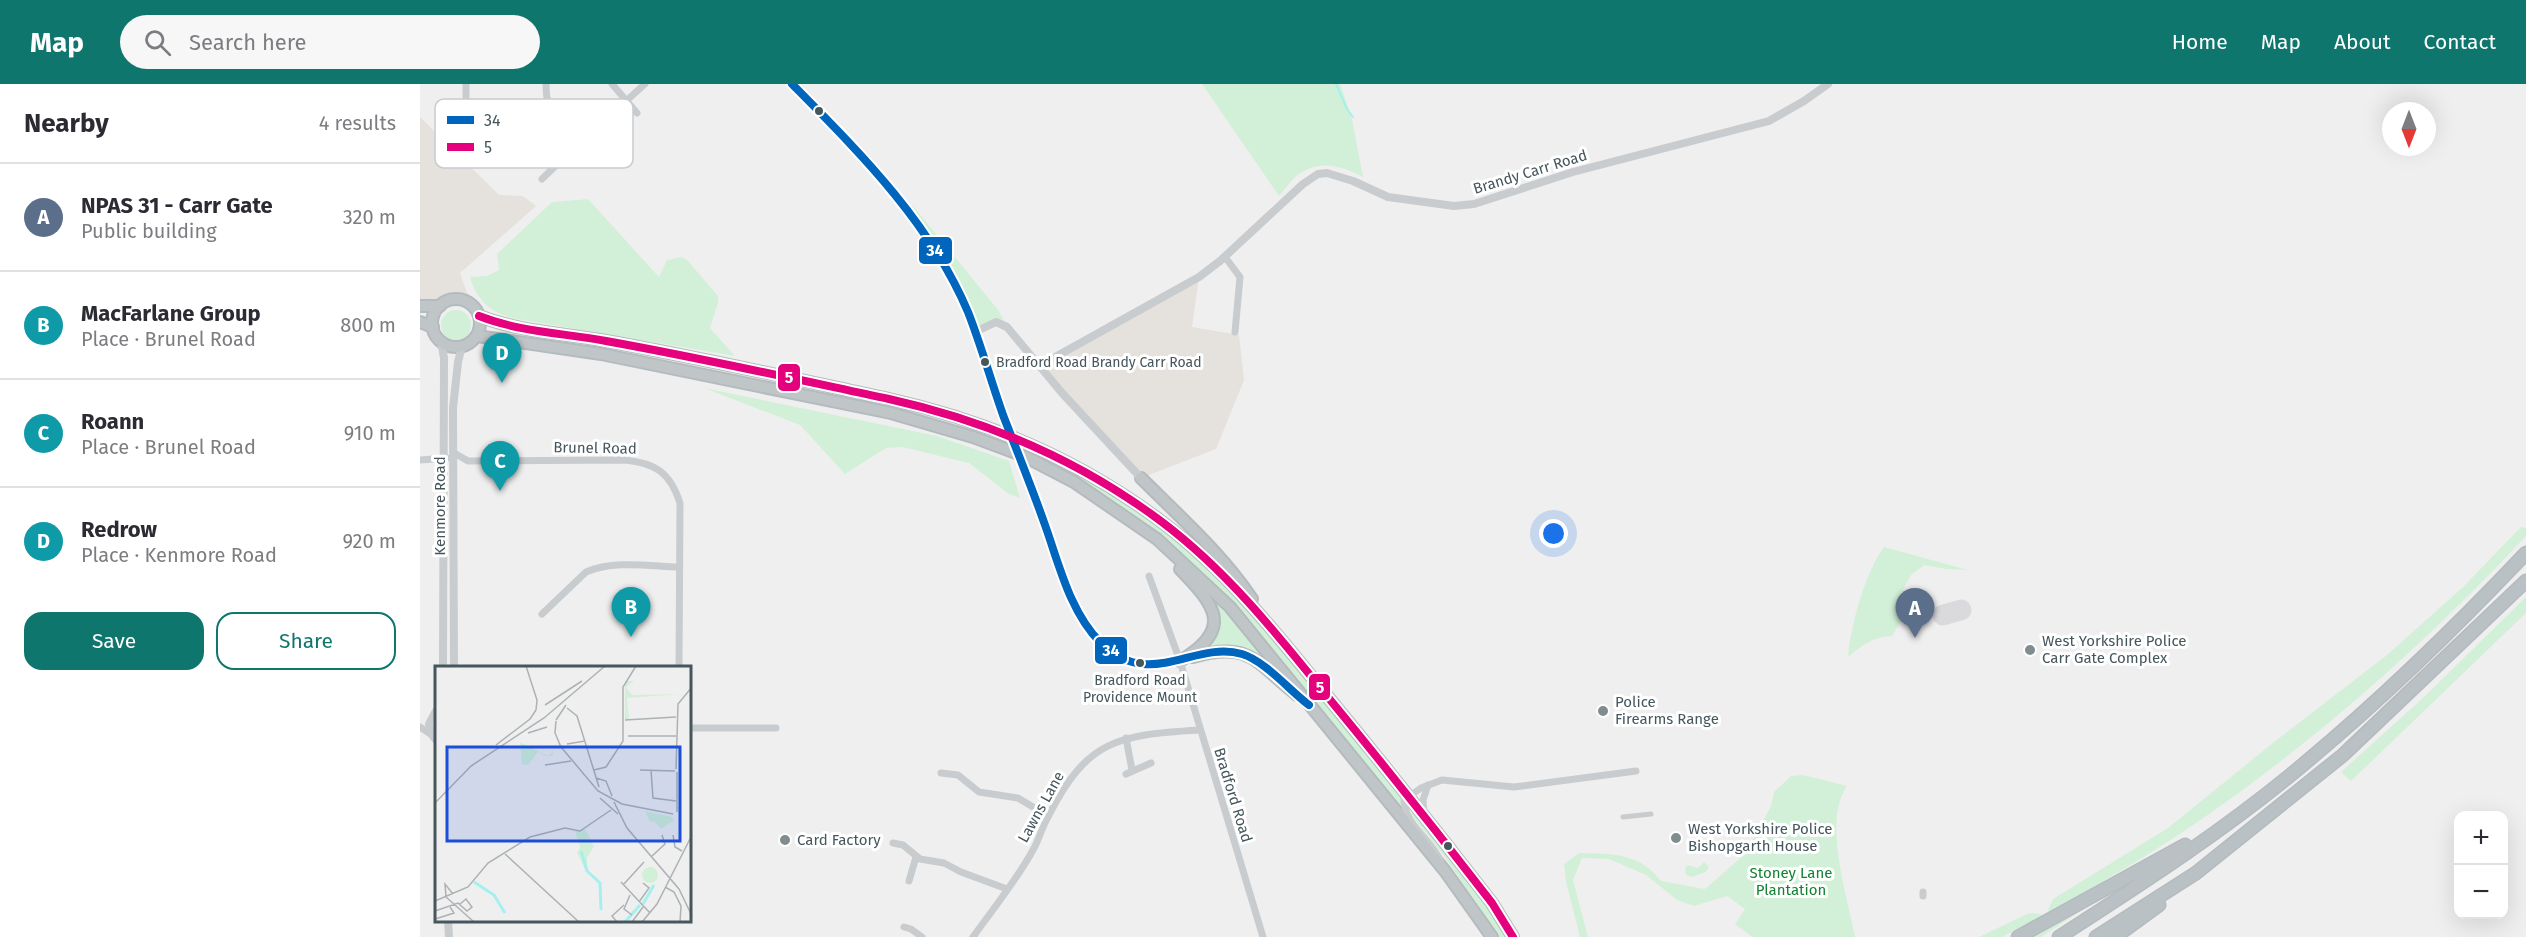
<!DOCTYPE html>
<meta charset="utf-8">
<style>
body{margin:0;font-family:"Fira Sans",sans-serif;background:#f7f7f7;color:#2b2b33}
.controls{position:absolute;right:18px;bottom:18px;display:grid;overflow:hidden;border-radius:12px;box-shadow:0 6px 24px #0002}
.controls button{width:54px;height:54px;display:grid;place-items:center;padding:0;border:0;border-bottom:2px solid #e1e1e2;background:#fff;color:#2b2b33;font:30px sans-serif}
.compass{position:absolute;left:1962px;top:18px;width:54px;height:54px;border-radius:50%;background:#fff;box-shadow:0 6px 24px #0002;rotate:180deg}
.you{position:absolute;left:1134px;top:450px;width:21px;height:21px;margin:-15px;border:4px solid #fff;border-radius:50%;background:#1a73e8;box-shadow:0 0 0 9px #1a73e833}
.badge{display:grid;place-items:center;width:39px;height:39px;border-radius:50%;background:#0f766e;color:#fff;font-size:20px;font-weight:700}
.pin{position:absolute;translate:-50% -50px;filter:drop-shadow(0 2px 3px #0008)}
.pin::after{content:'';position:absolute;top:32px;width:21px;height:18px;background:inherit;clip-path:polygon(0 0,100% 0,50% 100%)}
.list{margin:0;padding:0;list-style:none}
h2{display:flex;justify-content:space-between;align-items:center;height:78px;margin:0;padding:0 24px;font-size:26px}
h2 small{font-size:20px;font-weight:400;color:#7c7c81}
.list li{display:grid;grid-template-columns:39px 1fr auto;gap:18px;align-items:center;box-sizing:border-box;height:108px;padding:0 24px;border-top:2px solid #e1e1e2}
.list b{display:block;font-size:22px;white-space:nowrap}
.list p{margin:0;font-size:20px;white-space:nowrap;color:#7c7c81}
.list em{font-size:20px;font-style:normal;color:#7c7c81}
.actions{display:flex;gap:12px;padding:18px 24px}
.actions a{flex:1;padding:14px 0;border:2px solid #0f766e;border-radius:18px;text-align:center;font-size:21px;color:#0f766e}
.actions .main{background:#0f766e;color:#fff}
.icon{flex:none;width:33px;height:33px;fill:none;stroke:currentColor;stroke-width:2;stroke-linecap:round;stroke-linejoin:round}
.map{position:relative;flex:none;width:2106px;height:853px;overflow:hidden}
header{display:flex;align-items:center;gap:36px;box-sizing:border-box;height:84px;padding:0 30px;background:#0f766e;color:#fff}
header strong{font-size:28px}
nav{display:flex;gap:33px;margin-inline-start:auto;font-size:21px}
.search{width:420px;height:54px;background:#f7f7f7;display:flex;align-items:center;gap:15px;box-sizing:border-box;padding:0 21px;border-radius:33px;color:#7c7c81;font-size:22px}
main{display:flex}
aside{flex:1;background:#fff}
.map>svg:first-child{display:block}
.commercial{fill:#e5e1dc}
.green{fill:#d2f0d7}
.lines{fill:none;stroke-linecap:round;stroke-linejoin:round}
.stream{stroke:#a4f0f0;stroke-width:2}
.taxiway{stroke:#dadadc;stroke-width:21}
.trunk-casing{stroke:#b4bbbf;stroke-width:14}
.motorway-casing{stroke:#b4bbbf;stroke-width:15}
.pedestrian{stroke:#c8ccce;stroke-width:5}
.minor{stroke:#c8ccce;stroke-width:7}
.tertiary{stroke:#c8ccce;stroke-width:8}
.trunk{stroke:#c0c6c8;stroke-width:10}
.motorway{stroke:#bac1c4;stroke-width:12}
.tertiary-bridge{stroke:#c8ccce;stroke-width:8}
.bus-1-casing{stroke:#fff;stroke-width:12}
.bus-2-casing{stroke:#fff;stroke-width:12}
.bus-1{stroke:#0065bd;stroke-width:8}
.bus-2{stroke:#e5007d;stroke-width:8}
.bus-dot{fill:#45565c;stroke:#fff;stroke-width:2}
.poi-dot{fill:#818c8f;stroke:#fff;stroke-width:2}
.labels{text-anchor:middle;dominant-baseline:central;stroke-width:6;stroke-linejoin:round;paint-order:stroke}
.bus-label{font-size:14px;fill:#45565c;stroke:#fff;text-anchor:start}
.street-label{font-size:15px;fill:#45565c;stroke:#fff}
.poi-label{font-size:15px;fill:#45565c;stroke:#fff;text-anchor:start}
.park-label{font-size:15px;fill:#128232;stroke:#fff}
.inset-river{fill:none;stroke:#a4f0f0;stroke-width:3}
.inset-road{fill:none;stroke:#acb2b4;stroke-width:1.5}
.view{fill:#1d4ed8;fill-opacity:0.15;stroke:#1d4ed8;stroke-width:3}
.inset-edge{fill:none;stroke:#45565c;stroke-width:3}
.key{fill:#fff;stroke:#c7ccce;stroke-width:1.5}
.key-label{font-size:16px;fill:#45565c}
.line-badge{stroke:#fff;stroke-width:2}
.badge-label{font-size:16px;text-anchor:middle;font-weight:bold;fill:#fff}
</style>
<header>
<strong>Map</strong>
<div class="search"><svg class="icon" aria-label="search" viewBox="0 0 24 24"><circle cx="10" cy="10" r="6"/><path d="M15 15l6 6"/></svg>Search here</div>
<nav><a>Home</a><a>Map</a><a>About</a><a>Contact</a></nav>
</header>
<main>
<aside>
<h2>Nearby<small>4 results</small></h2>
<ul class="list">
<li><span class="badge" style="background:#5c6f8a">A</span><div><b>NPAS 31 - Carr Gate</b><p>Public building</p></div><em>320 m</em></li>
<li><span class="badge" style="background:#0f9aa8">B</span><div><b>MacFarlane Group</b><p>Place · Brunel Road</p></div><em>800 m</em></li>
<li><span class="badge" style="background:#0f9aa8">C</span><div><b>Roann</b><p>Place · Brunel Road</p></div><em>910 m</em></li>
<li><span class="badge" style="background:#0f9aa8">D</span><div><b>Redrow</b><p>Place · Kenmore Road</p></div><em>920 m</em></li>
</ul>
<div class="actions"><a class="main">Save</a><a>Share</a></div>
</aside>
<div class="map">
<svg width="2106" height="853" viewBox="0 0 2106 853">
<rect width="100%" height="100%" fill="#f0efef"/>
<g class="commercial">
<path d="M0,33L79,111L103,112L116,122L40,189L51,220L36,215L20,222H0Z"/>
<path d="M779,193L772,243L819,251L824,296L796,365L721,394L619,282Z"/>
</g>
<g class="green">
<path d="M782,0H920L932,35L943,93C922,82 901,75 879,90C872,95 865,105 859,112Z"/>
<path d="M168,115L239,193L247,176L262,173L268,177L298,212V219L290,244L315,272L97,235C73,230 57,218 50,193L67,192L79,186L77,170L132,118Z"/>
<path d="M480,118L493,122L579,227L587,243L581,239L555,248L536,203Z"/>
<circle cx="36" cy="241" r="15"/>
<path d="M284,304L517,352L589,377L600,414L589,410L549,379L482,363L466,364L425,390L380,341Z"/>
<path d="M610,365C650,385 692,406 728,433C829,509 903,615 982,712L980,724C914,645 855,557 779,486C728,439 673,401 611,370Z"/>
<path d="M2101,443L2106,444V452C2010,555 1905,649 1789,730C1738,766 1684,797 1630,828L1628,826L1633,815L1748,744L1854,658L1967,571L2043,503Z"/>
<path d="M1464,463L1548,486L1526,485L1504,481L1491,491L1480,511L1482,535L1472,552C1454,552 1441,562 1428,573C1431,540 1445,489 1464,463Z"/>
<path d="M2106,513V529L1931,697L1921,688L2003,614Z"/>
<path d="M798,520L841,569L840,571L820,564L792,562L797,545L796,522Z"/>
<path d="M1383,691L1427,702C1402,737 1428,814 1435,853H1332L1315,840L1325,825L1307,812L1274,822L1257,816L1226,791L1189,775L1162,774L1153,796L1168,853H1160L1146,798L1144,780L1159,769C1192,770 1219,768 1241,797L1285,805L1326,769L1351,722L1354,708L1371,692Z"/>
<path d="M995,728L1068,820L1087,853H1078L1027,776L990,729Z"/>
<path d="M1284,778L1289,783L1286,788L1272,793L1266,791L1265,785L1267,781L1278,784Z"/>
<path d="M1685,811L1621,853H1608Z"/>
<path d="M1609,829L1621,830V832L1582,853H1559Z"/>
</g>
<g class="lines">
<path class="stream" d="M916,0L927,25L933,33"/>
<path class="taxiway" d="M1523,531L1541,526"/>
<g class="trunk-casing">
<g id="trunk">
<circle cx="36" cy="239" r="24"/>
<path d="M0,222H20"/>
<path d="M59,232C100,248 143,249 186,257C281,274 375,295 469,315C568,337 661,377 742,438C807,487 857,550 907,612C963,680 1018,749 1072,819L1093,853"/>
<path d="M0,238L13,243"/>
<path d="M57,252L181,270L471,329L553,353L604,372L654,398L737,455L810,523L1025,787L1072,853"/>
<path d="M721,394C759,432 802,470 832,515"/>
<path d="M773,573C831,556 837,580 877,611"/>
<path d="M760,577C814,545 796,522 760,485"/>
</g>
</g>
<g class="motorway-casing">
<g id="motorway">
<path d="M1598,853L1765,761"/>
<path d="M1639,853C1723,799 1808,744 1885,679C1963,614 2036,543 2106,469"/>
<path d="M1676,853L1776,789L1923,671L2106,497"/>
<path d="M1695,853L1739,821"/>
</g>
</g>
<path class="pedestrian" d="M1203,733L1231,730"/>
<g class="minor">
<path d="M46,0V16L63,61"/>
<path d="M126,0C126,32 136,39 157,61"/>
<path d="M192,0L217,29"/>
<path d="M206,17L225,0"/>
<path d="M52,65L73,57"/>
<path d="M122,95L168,50"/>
<path d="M805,173L820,193L815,248"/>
<path d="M34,369L48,377L205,376C235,379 250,388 260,419L259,583"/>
<path d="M0,376L27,374"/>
<path d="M729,492L760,577L843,853"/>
<path d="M122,530L166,488C193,476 229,482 258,483"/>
<path d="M0,643L12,651"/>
<path d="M270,644H356"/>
<path d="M706,654L712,686"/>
<path d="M521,689L538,691L559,708L598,714L628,732"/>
<path d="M706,690L731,679"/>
<path d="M1004,730L1003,716L1008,701"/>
<path d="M473,759L483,761L500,775L524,779L541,788L587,805"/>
<path d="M1020,776C1011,755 984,740 984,716L1001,704L1022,696L1094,703L1216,687"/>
<path d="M489,797L496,773"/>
<path d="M1503,808V812"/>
<path d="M484,843L491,845L502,853"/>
<path d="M553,853C573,825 596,797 613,766C619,756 622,743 628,733C667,655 698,651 779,646"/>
</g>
<g class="tertiary">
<path d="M372,0C433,63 494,124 536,202C557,243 569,288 584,331"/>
<path d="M555,248L576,238L587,243L642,309L721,394"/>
<path d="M21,257L24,274L23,583"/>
<path d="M619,282L779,193L800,177L883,100L898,90L907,89L933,97L968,113L1034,122L1054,120L1153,88L1349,37L1384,17L1408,0"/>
<path d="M613,407C622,433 631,459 641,485C663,544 686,592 760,577"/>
<path d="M34,583L33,324L38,278L42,262"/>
<path d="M16,627L9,640L12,651L16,656"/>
<path d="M28,836L29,853"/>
</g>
<use href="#trunk" class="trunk"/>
<use href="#motorway" class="motorway"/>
<path class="tertiary-bridge" d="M584,331L613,407"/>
<g class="bus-1-casing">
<path id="bus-1" d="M372,0C439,68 510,138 548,228C561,261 571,297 583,331C597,367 612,404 625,441C639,480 650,528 680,558C729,608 774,556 822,570C845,577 869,606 889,621"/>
</g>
<g class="bus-2-casing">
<path id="bus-2" d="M59,232C100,248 143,249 186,257C281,274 375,295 469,315C568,337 661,377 742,438C807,487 857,550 907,612C963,680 1018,749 1072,819L1093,853"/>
</g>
<use href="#bus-1" class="bus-1"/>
<use href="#bus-2" class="bus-2"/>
</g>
<g class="bus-dot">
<circle cx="399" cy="27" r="5"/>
<circle cx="565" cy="278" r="5"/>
<circle cx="720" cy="579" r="5"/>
<circle cx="1028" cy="762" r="5"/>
</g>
<g class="poi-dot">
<circle cx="1610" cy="566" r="6"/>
<circle cx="1183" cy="627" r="6"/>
<circle cx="1256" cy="754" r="6"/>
<circle cx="365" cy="756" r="6"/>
</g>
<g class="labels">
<g class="bus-label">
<text x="576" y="278">Bradford Road Brandy Carr Road</text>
<text x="720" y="596" text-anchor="middle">Bradford Road<tspan x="720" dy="17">Providence Mount</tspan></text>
</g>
<g class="street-label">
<text transform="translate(1110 88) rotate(-17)">Brandy Carr Road</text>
<text transform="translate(175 364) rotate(1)">Brunel Road</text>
<text transform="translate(20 422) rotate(-90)">Kenmore Road</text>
<text transform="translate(813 711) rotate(73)">Bradford Road</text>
<text transform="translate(621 723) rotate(-61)">Lawns Lane</text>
</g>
<g class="poi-label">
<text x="1622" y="557">West Yorkshire Police<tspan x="1622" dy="17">Carr Gate Complex</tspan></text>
<text x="1195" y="618">Police<tspan x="1195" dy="17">Firearms Range</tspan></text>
<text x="1268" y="745">West Yorkshire Police<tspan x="1268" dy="17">Bishopgarth House</tspan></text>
<text x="377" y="756">Card Factory</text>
</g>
<g class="park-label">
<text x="1371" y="789">Stoney Lane<tspan x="1371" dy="17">Plantation</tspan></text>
</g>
</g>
<g transform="translate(15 582)">
<rect width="256" height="256" fill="#f0efef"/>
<path d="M190,15H199L191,21L197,29L247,28L192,32L194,53H190ZM85,76L113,90L117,87L116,78L118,89L117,90H111L103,86L93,99L87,98ZM210,145L237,151L239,154L226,163L219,155L215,156ZM150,163L159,180L152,192V206L142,187L145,181L140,165ZM207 209a8 8 0 1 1 16 0a8 8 0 1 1-16 0Z" fill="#d2f0d7"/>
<path class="inset-river" d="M146,185L152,205L165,217L166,244M39,216L59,229L70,247M208,238L219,219M190,256L205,239"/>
<path class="inset-road" d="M91,0L102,34L101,44M110,39L147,15M132,42L142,50L164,121M121,54L131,39M190,54L241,51M121,55L120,67L126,81L163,125L187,138L238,148M93,67L112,61M193,70H241M132,78L150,75M61,79L95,53L101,44M110,99L136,95M241,103L243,38L257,21M159,104L171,101L188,75V21L201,0M205,104L240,105M216,104L218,132L241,135M161,112L171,115L177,130M165,132L183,148M179,136L192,162L244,223L257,250M0,137L36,100L109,52L170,0M242,146V106M238,169L240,181L247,185M70,188L144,256M217,190L230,178L227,169M186,216L215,247M188,219L209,196M230,221L239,226L246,240L245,256M18,228L10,218L11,231L39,256M195,229L189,243L197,249M0,235L33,221L53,197L95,171L130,162L145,165L176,144M204,236L214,222L208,217M0,245L23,237L32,245L37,241L31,233L25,238M0,253L19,247L15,241M182,256L177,250L189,239M197,256L208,241M207,256L222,238L257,169"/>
<path class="view" d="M12,81H245V175H12Z"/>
<rect width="256" height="256" class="inset-edge"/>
</g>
<rect x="15" y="15" width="198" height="69" rx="9" class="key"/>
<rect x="27" y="32" width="27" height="8" fill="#0065bd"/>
<rect x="27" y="59" width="27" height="8" fill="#e5007d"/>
<g class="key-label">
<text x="64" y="42">34</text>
<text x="64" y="69">5</text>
</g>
<g class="line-badge">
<rect x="498" y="152" width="35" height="29" rx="6" fill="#0065bd"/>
<rect x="357" y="279" width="24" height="29" rx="6" fill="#e5007d"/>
<rect x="674" y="552" width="34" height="29" rx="6" fill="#0065bd"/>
<rect x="888" y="589" width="23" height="28" rx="6" fill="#e5007d"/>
</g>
<g class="badge-label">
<text x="515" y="172">34</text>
<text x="369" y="299">5</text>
<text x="691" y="572">34</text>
<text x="900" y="609">5</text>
</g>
</svg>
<div class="controls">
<button>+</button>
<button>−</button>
</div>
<svg class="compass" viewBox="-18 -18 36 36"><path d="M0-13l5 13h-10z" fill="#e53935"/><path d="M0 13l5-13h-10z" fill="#7c7c81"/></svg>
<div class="you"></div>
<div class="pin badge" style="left:1495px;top:554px;background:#5c6f8a">A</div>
<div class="pin badge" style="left:211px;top:553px;background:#0f9aa8">B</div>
<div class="pin badge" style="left:80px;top:407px;background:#0f9aa8">C</div>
<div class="pin badge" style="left:82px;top:299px;background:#0f9aa8">D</div>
</div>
</main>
